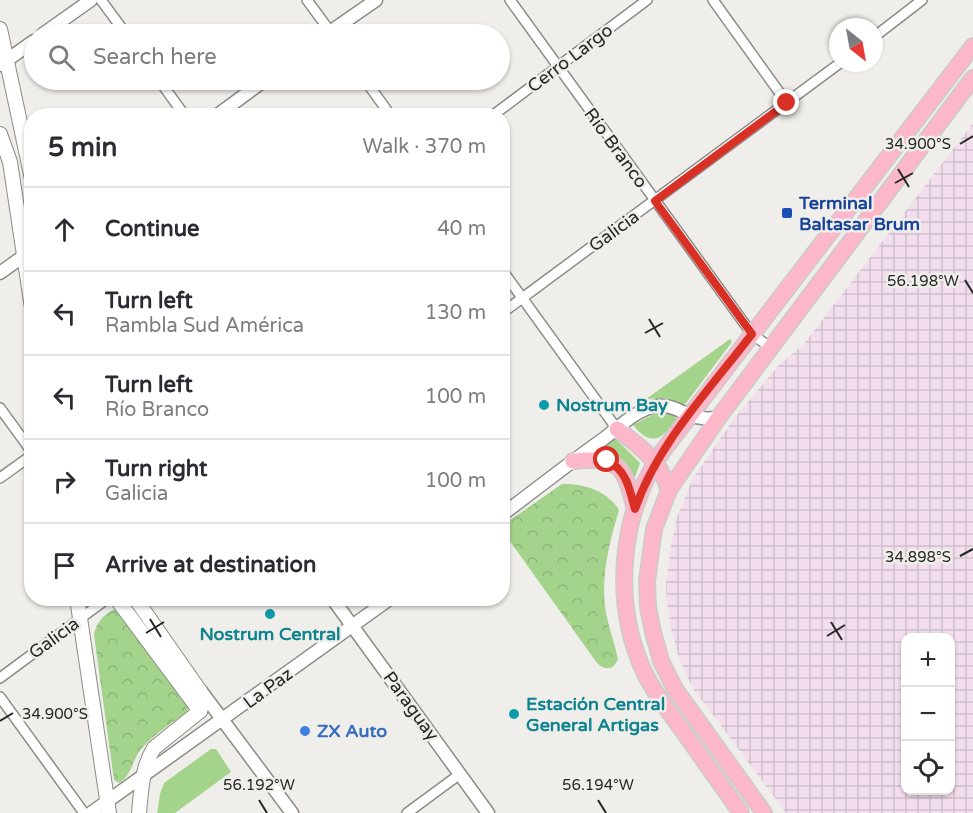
<!DOCTYPE html>
<meta charset="utf-8">
<style>
body{margin:0;font-family:"Varela Round",sans-serif;background:#f2f2f3;color:#2b2b33}
.controls{position:absolute;right:18px;bottom:18px;display:grid;overflow:hidden;border-radius:12px;box-shadow:0 2px 4px #0004}
.controls button{width:54px;height:54px;display:grid;place-items:center;padding:0;border:0;border-bottom:2px solid #e1e1e2;background:#fff;color:#2b2b33;font:30px sans-serif}
.compass{position:absolute;left:829px;top:18px;width:54px;height:54px;border-radius:50%;background:#fff;box-shadow:0 2px 4px #0004;rotate:149deg}
.stop{position:absolute;width:18px;height:18px;margin:-14px;border:4px solid #d93025;border-radius:50%;background:#fff}
.stop.end{background:#d93025;border-color:#fff;box-shadow:0 2px 6px #0008}
.list{margin:0;padding:0;list-style:none}
h2{display:flex;justify-content:space-between;align-items:center;height:78px;margin:0;padding:0 24px;font-size:26px}
h2 small{font-size:20px;font-weight:400;color:#7c7c81}
.list li{display:grid;grid-template-columns:39px 1fr auto;gap:18px;align-items:center;box-sizing:border-box;height:84px;padding:0 24px;border-top:2px solid #e1e1e2}
.list b{display:block;font-size:22px;white-space:nowrap}
.list p{margin:0;font-size:20px;white-space:nowrap;color:#7c7c81}
.list em{font-size:20px;font-style:normal;color:#7c7c81}
.icon{flex:none;width:33px;height:33px;fill:none;stroke:currentColor;stroke-width:2;stroke-linecap:round;stroke-linejoin:round}
.map{position:relative;flex:none;width:973px;height:813px;overflow:hidden}
.search{position:absolute;background:#fff;box-shadow:0 2px 4px #0004;left:24px;top:24px;width:486px;height:66px;display:flex;align-items:center;gap:15px;box-sizing:border-box;padding:0 21px;border-radius:33px;color:#7c7c81;font-size:22px}
.panel{position:absolute;background:#fff;box-shadow:0 2px 4px #0004;left:24px;top:108px;width:486px;height:498px;border-radius:24px}
.map>svg:first-child{display:block}
.industrial{fill:url(#industrial-grid);fill-rule:evenodd}
.green{fill:#a4d38b}
.park{fill:url(#park-crowns)}
.lines{fill:none;stroke-linecap:round;stroke-linejoin:round}
.minor-casing{stroke:#8c8b87;stroke-width:12}
.tertiary-casing{stroke:#8c8b87;stroke-width:15}
.secondary-casing{stroke:#8c8b87;stroke-width:16}
.primary-casing{stroke:#cbcbcb;stroke-width:18}
.minor{stroke:#fff;stroke-width:9}
.tertiary{stroke:#fff;stroke-width:12}
.secondary{stroke:#fff;stroke-width:14}
.primary{stroke:#fcb8c8;stroke-width:15}
.route{stroke:#d93025;stroke-width:8}
.ticks{fill:none;stroke:#262625;stroke-width:2}
.transit-dot{fill:#1a4fb4;stroke:#efeeea;stroke-width:2}
.culture-dot{fill:#0f9aa8;stroke:#efeeea;stroke-width:2}
.shop-dot{fill:#3f7fe0;stroke:#efeeea;stroke-width:2}
.labels{text-anchor:middle;dominant-baseline:central;stroke-width:5;stroke-linejoin:round;paint-order:stroke}
.street-label{font-size:18px;fill:#262625;stroke:#efeeea}
.transit-label{font-size:18px;font-weight:bold;fill:#164399;stroke:#efeeea;text-anchor:start}
.culture-label{font-size:18px;font-weight:bold;fill:#0d838f;stroke:#efeeea;text-anchor:start}
.shop-label{font-size:18px;font-weight:bold;fill:#366cbe;stroke:#efeeea;text-anchor:start}
.ticks-label{font-size:15px;text-anchor:middle;fill:#262625;stroke:#efeeea;stroke-width:5;stroke-linejoin:round;paint-order:stroke}
</style>
<div class="map">
<svg width="973" height="813" viewBox="0 0 973 813">
<defs>
<pattern id="industrial-grid" width="8" height="8" patternUnits="userSpaceOnUse" patternTransform="scale(1.5)"><rect width="8" height="8" fill="#f2deed"/><path d="M0 4h8M4 0v8" fill="none" stroke="#cfbecb"/></pattern>
<pattern id="park-crowns" width="20" height="18" patternUnits="userSpaceOnUse" patternTransform="scale(1.5)"><rect width="20" height="18" fill="#a4d38b"/><path d="M2 6a3 3 0 1 1 6 0M12 15a3 3 0 1 1 6 0" fill="none" stroke="#8db578"/></pattern>
</defs>
<rect width="100%" height="100%" fill="#efeeea"/>
<path class="industrial" d="M973,123V813H786L692,687L679,658L671,629L667,602L666,584L671,545L677,517L692,480L733,420L778,366L804,344ZM906,638H950V790H906Z"/>
<g class="green">
<path d="M730,339L732,342L686,403L682,405L665,398L646,399Z"/>
<path d="M658,412L671,414L677,419C662,439 652,448 633,425Z"/>
<path d="M612,439H616L640,463L634,480C624,459 617,455 593,453Z"/>
<path d="M211,749H216L231,772L175,813H157L160,794L164,783Z"/>
</g>
<g class="park">
<path d="M562,484C583,483 608,491 619,510C609,544 600,578 606,613C609,629 615,644 618,659C614,670 605,671 597,663L504,533L506,523Z"/>
<path d="M117,608L189,707L187,712C172,723 154,734 142,748C132,759 132,776 119,783L114,780L94,635C96,622 105,613 117,608Z"/>
</g>
<g class="lines">
<g class="minor-casing">
<g id="minor">
<path d="M101,0L126,34"/>
<path d="M307,0L332,34"/>
<path d="M510,0L752,334L771,348"/>
<path d="M713,0L787,103"/>
<path d="M874,37L922,0"/>
<path d="M159,80L185,116"/>
<path d="M365,80L391,116"/>
<path d="M492,116L647,0"/>
<path d="M502,270L617,429"/>
<path d="M502,313L840,63"/>
<path d="M0,408L32,452"/>
<path d="M0,478L32,455"/>
<path d="M0,678L108,598"/>
<path d="M0,697L84,813"/>
<path d="M407,813L460,774"/>
</g>
</g>
<g class="tertiary-casing">
<g id="tertiary">
<path d="M43,34L91,0"/>
<path d="M327,34L376,0"/>
<path d="M0,65L34,41"/>
<path d="M216,116L265,80"/>
<path d="M0,273L32,250"/>
<path d="M502,515C537,488 571,462 606,437C620,426 639,408 657,406C679,403 689,424 719,417"/>
<path d="M332,598L488,813"/>
<path d="M201,691L292,813"/>
<path d="M91,813L391,598"/>
</g>
</g>
<g class="secondary-casing">
<g id="secondary">
<path d="M0,29L32,179"/>
<path d="M0,134L10,162L32,308"/>
<path d="M77,598L109,813"/>
<path d="M116,598L200,711"/>
<path d="M135,598L200,691L203,703L200,711"/>
<path d="M139,813C141,791 142,767 154,748L200,711"/>
</g>
</g>
<g class="primary-casing">
<g id="primary">
<path d="M617,429C641,447 660,461 669,490"/>
<path d="M573,461C621,456 624,467 635,509"/>
<path d="M741,813C722,786 702,758 683,731C670,713 655,694 645,674C612,604 619,516 662,452L973,46"/>
<path d="M764,813L675,689L661,661L653,632L648,607L647,581L654,529L669,490L719,417L973,78"/>
</g>
</g>
<use href="#minor" class="minor"/>
<use href="#tertiary" class="tertiary"/>
<use href="#secondary" class="secondary"/>
<use href="#primary" class="primary"/>
</g>
<g class="lines">
<path class="route" d="M607,460C628,472 629,489 635,509C658,443 710,389 752,334L655,201L787,103"/>
</g>
<path class="ticks" d="M960,144L973,136M898,169L909,187M895,183L913,173M965,280L973,293M649,319L660,337M645,333L663,323M960,556L973,549M150,619L161,637M831,622L842,640M146,633L164,622M827,636L845,625M0,721L13,713M259,800L267,813M598,800L606,813"/>
<rect class="transit-dot" x="781" y="207" width="12" height="12" rx="3"/>
<g class="culture-dot">
<circle cx="544" cy="405" r="6"/>
<circle cx="270" cy="614" r="6"/>
<circle cx="514" cy="714" r="6"/>
</g>
<circle class="shop-dot" cx="305" cy="731" r="6"/>
<g class="labels">
<g class="street-label">
<text transform="translate(570 58) rotate(-37)">Cerro Largo</text>
<text transform="translate(616 148) rotate(54)">Río Branco</text>
<text transform="translate(614 231) rotate(-36)">Galicia</text>
<text transform="translate(54 638) rotate(-36)">Galicia</text>
<text transform="translate(268 688) rotate(-36)">La Paz</text>
<text transform="translate(411 706) rotate(54)">Paraguay</text>
</g>
<g class="transit-label">
<text x="799" y="203">Terminal<tspan x="799" dy="21">Baltasar Brum</tspan></text>
</g>
<g class="culture-label">
<text x="556" y="405">Nostrum Bay</text>
<text x="270" y="634" text-anchor="middle">Nostrum Central</text>
<text x="526" y="704">Estación Central<tspan x="526" dy="21">General Artigas</tspan></text>
</g>
<g class="shop-label">
<text x="317" y="731">ZX Auto</text>
</g>
</g>
<g class="ticks-label">
<text x="918" y="149">34.900°S</text>
<text x="923" y="286">56.198°W</text>
<text x="918" y="562">34.898°S</text>
<text x="55" y="719">34.900°S</text>
<text x="259" y="790">56.192°W</text>
<text x="598" y="790">56.194°W</text>
</g>
</svg>
<div class="controls">
<button>+</button>
<button>−</button>
<button><svg class="icon" aria-label="locate" viewBox="0 0 24 24"><circle cx="12" cy="12" r="6"/><path d="M12 2v4M12 18v4M2 12h4M18 12h4"/></svg></button>
</div>
<svg class="compass" viewBox="-18 -18 36 36"><path d="M0-13l5 13h-10z" fill="#e53935"/><path d="M0 13l5-13h-10z" fill="#7c7c81"/></svg>
<div class="stop" style="left:607px;top:460px"></div>
<div class="stop end" style="left:787px;top:103px"></div>
<div class="search"><svg class="icon" aria-label="search" viewBox="0 0 24 24"><circle cx="10" cy="10" r="6"/><path d="M15 15l6 6"/></svg>Search here</div>
<section class="panel">
<h2>5 min<small>Walk · 370 m</small></h2>
<ul class="list">
<li><svg class="icon" aria-label="ahead" viewBox="0 0 24 24"><path d="M12 20V5M6 11l6-6 6 6"/></svg><div><b>Continue</b></div><em>40 m</em></li>
<li><svg class="icon" aria-label="left" viewBox="0 0 24 24"><path d="M17 20v-9H6M10 6l-5 5 5 5"/></svg><div><b>Turn left</b><p>Rambla Sud América</p></div><em>130 m</em></li>
<li><svg class="icon" aria-label="left" viewBox="0 0 24 24"><path d="M17 20v-9H6M10 6l-5 5 5 5"/></svg><div><b>Turn left</b><p>Río Branco</p></div><em>100 m</em></li>
<li><svg class="icon" aria-label="right" viewBox="0 0 24 24"><path d="M7 20v-9h11M14 6l5 5-5 5"/></svg><div><b>Turn right</b><p>Galicia</p></div><em>100 m</em></li>
<li><svg class="icon" aria-label="arrive" viewBox="0 0 24 24"><path d="M6 21V4h12l-3 4 3 4H6"/></svg><div><b>Arrive at destination</b></div></li>
</ul>
</section>
</div>
